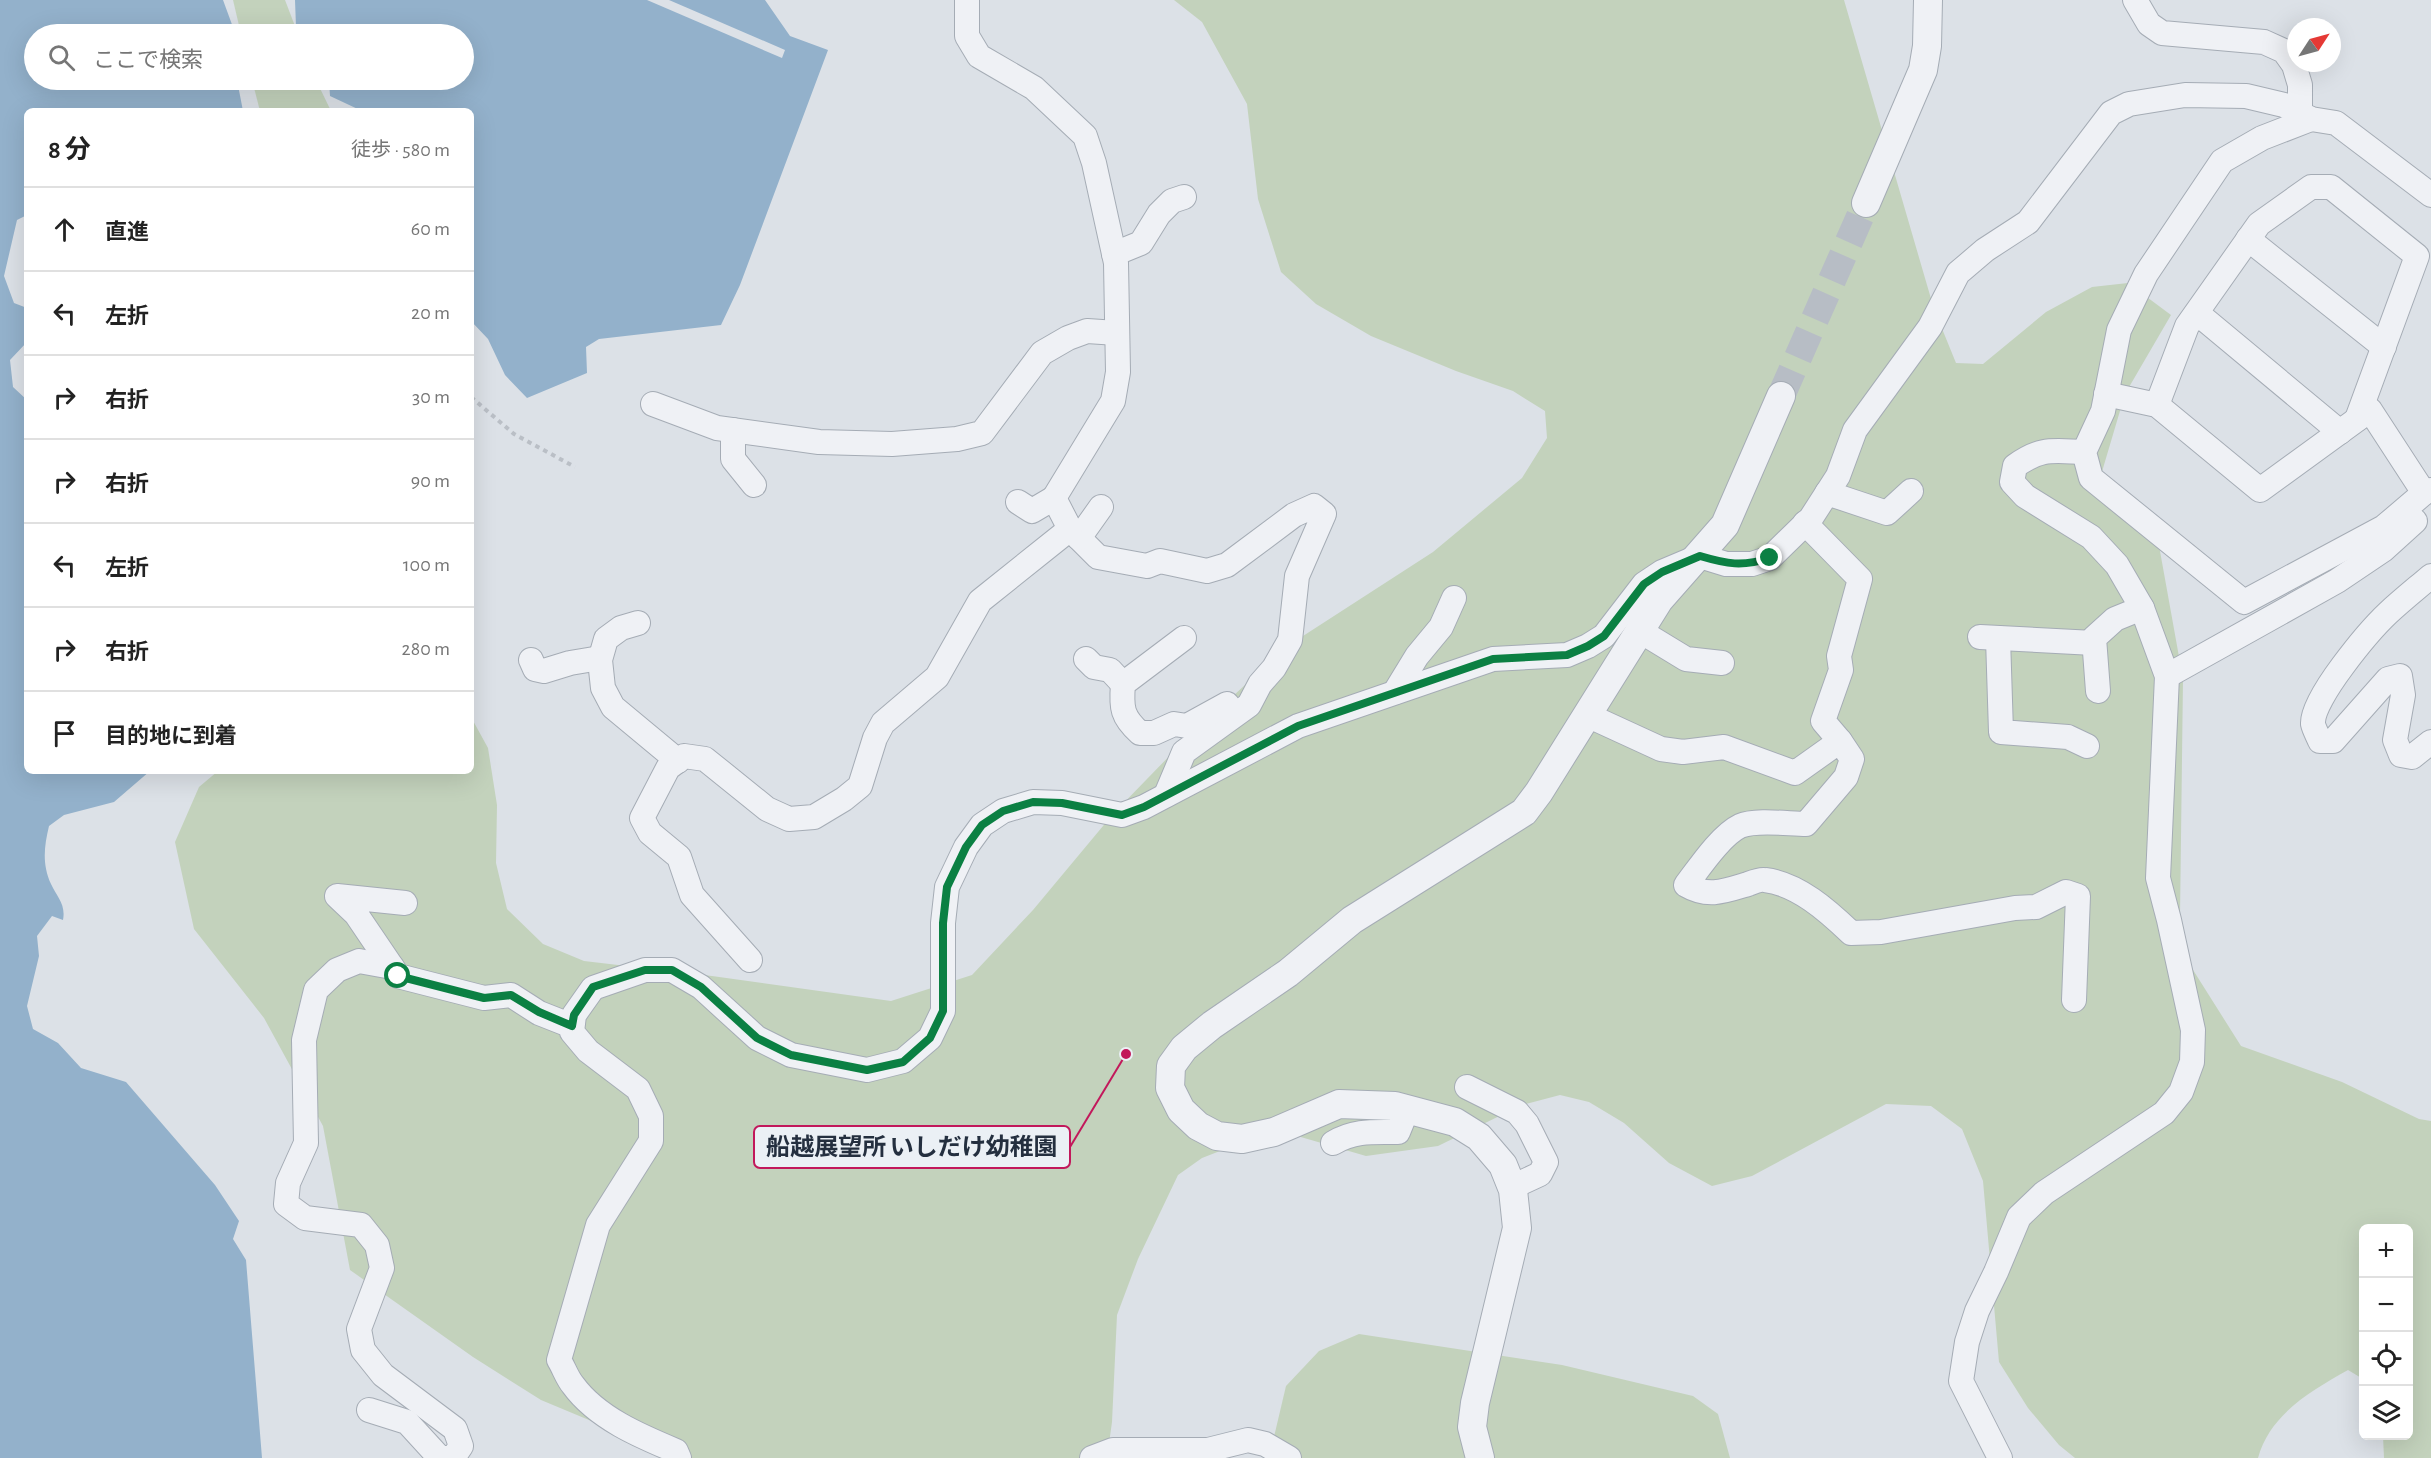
<!DOCTYPE html>
<html lang="ja">
<meta charset="utf-8">
<style>
body{margin:0;font-family:"Alegreya Sans","Noto Sans JP",sans-serif;background:#f6f6f6;color:#222}
.controls{position:absolute;right:18px;bottom:18px;display:grid;overflow:hidden;border-radius:9px;box-shadow:0 6px 24px #0002}
.controls button{width:54px;height:54px;display:grid;place-items:center;padding:0;border:0;border-bottom:2px solid #e0e0e0;background:#fff;color:#222;font:30px sans-serif}
.compass{position:absolute;left:2287px;top:18px;width:54px;height:54px;border-radius:50%;background:#fff;box-shadow:0 6px 24px #0002;rotate:54deg}
.stop{position:absolute;width:18px;height:18px;margin:-14px;border:4px solid #0b8043;border-radius:50%;background:#fff}
.stop.end{background:#0b8043;border-color:#fff;box-shadow:0 2px 6px #0008}
.list{margin:0;padding:0;list-style:none}
h2{display:flex;justify-content:space-between;align-items:center;height:78px;margin:0;padding:0 24px;font-size:26px}
h2 small{font-size:20px;font-weight:400;color:#767676}
.list li{display:grid;grid-template-columns:39px 1fr auto;gap:18px;align-items:center;box-sizing:border-box;height:84px;padding:0 24px;border-top:2px solid #e0e0e0}
.list b{display:block;font-size:22px;white-space:nowrap}
.list em{font-size:20px;font-style:normal;color:#767676}
.icon{flex:none;width:33px;height:33px;fill:none;stroke:currentColor;stroke-width:2;stroke-linecap:round;stroke-linejoin:round}
.map{position:relative;flex:none;width:2431px;height:1458px;overflow:hidden}
.search{position:absolute;background:#fff;box-shadow:0 6px 24px #0002;left:24px;top:24px;width:450px;height:66px;display:flex;align-items:center;gap:15px;box-sizing:border-box;padding:0 21px;border-radius:33px;color:#767676;font-size:22px}
.panel{position:absolute;background:#fff;box-shadow:0 6px 24px #0002;left:24px;top:108px;width:450px;height:666px;border-radius:9px}
.map>svg:first-child{display:block}
.green{fill:#c3d2bc}
.water{fill:#93b1cb}
.pier{fill:#dce1e7}
.lines{fill:none;stroke-linecap:round;stroke-linejoin:round}
.tertiary-tunnel{stroke:#b7bdc5;stroke-width:28;stroke-dasharray:28 14;stroke-linecap:butt}
.minor-casing{stroke:#a5acb5;stroke-width:26}
.tertiary-casing{stroke:#a5acb5;stroke-width:30}
.path{stroke:#babfc6;stroke-width:4;stroke-dasharray:4.5 4.5;stroke-linecap:butt}
.minor{stroke:#eff1f5;stroke-width:24}
.tertiary{stroke:#eff1f5;stroke-width:28}
.route{stroke:#0b8043;stroke-width:8}
.leader{fill:none;stroke:#c2185b;stroke-width:2}
.callout-dot{fill:#c2185b;stroke:#ebf0f5;stroke-width:2}
.callout{fill:#ebf0f5;stroke:#c2185b;stroke-width:2}
.callout-label{font-size:24px;text-anchor:middle;font-weight:bold;fill:#242f3f}
</style>
<div class="map">
<svg width="2431" height="1458" viewBox="0 0 2431 1458">
<rect width="100%" height="100%" fill="#dce1e7"/>
<g class="green">
<path d="M233,0H285L298,34H241Z"/>
<path d="M1174,0H1844L1934,309L1956,363L1983,364L2046,312L2092,287L2128,283L2171,315L2125,394L2101,475L2158,540L2183,679L2180,917L2188,962L2241,1046L2342,1082L2419,1119L2431,1121V1458H2384L2383,1436H2408V1228H2364L2363,1379L2348,1370C2311,1391 2270,1414 2258,1458H2075L2059,1445L2028,1408L1999,1362L1983,1181L1962,1129L1931,1106L1886,1104L1752,1176L1712,1186L1669,1163L1624,1123L1589,1102L1560,1095L1522,1105L1438,1146L1366,1156L1287,1133L1256,1137L1202,1158L1178,1175L1138,1259L1117,1315L1112,1422L1107,1458H680L541,1400L473,1357L350,1270L323,1126L264,1018L194,929L175,842L199,787L218,771H471V717L488,748L497,805L496,863L507,909L543,944L584,961L712,976L891,1001L972,975L1033,910L1113,814L1181,744L1286,647L1433,552L1522,478L1547,438L1545,411L1513,391L1456,371L1371,336L1316,304L1281,272L1258,199L1247,104L1202,22Z"/>
<path d="M252,80H316L331,111H260Z"/>
<path d="M1359,1334L1562,1365L1693,1396L1718,1414L1730,1458H1269L1286,1386L1319,1351Z"/>
</g>
<g class="water">
<path d="M0,0H223L234,30V34H34V80H237L243,111H27V215L17,220L4,276L14,303L27,308V342L10,360L13,387L27,400V771H150L114,802L64,815L49,826C44,847 42,864 51,884C57,897 66,904 63,920L52,916L37,936L39,956L27,1006L33,1029L58,1043L81,1068L126,1082L215,1185L239,1221L233,1239L246,1260L262,1458H0Z"/>
<path d="M295,0H765L790,36L828,50L740,285L721,325L599,339L586,347L587,373L527,398L505,375L488,339L471,321V111H362L330,96L329,80H464V34H302L296,27Z"/>
</g>
<path class="pier" d="M647,0H669L785,50L782,58Z"/>
<g class="lines">
<path class="tertiary-tunnel" d="M1781,396L1866,203"/>
<g class="minor-casing">
<g id="minor">
<path d="M967,0V36L979,56L1034,88L1085,136L1094,163L1116,263L1118,372L1113,401L1054,498"/>
<path d="M2135,0L2149,24L2162,33L2264,42L2284,51L2294,65L2300,85V114"/>
<path d="M2311,119L2262,138L2222,161L2146,274L2119,330L2103,411L2084,452L2091,478L2244,602L2384,527L2424,493L2431,490"/>
<path d="M2248,239L2384,347"/>
<path d="M1114,254L1141,243L1159,214L1172,201L1184,197"/>
<path d="M2197,313L2340,432"/>
<path d="M2106,394L2157,405L2260,490L2370,410L2424,493"/>
<path d="M653,404L717,428L819,442L892,444L957,439L982,433L1042,353L1068,338L1087,331L1117,333"/>
<path d="M2157,405L2187,326L2259,224L2311,187H2331L2417,256L2357,419"/>
<path d="M733,430V459L754,485"/>
<path d="M1827,493L1887,513L1911,491"/>
<path d="M1018,502L1032,511L1054,498L1070,529L1098,557L1147,566L1160,561L1207,571L1227,565L1294,515L1314,506L1324,514L1297,576L1290,640L1274,668L1260,684L1249,705L1184,752L1166,795"/>
<path d="M1805,523L1860,579L1839,656L1841,670L1823,721L1840,741"/>
<path d="M1079,538L1101,507"/>
<path d="M2431,576C2417,588 2402,600 2388,613C2370,630 2311,699 2313,724C2314,729 2318,736 2320,741H2333L2388,679L2400,676L2403,695L2395,740L2401,755L2412,757L2431,742"/>
<path d="M638,623L621,628L606,639L600,660L603,688L613,707L678,761"/>
<path d="M1640,631L1686,659L1722,663"/>
<path d="M1980,637L2094,643"/>
<path d="M1184,638L1123,684C1121,708 1122,717 1140,733H1154L1174,724L1187,726L1227,704L1232,711"/>
<path d="M1998,638L2001,732L2068,737L2087,746"/>
<path d="M1086,659L1094,667L1110,670L1123,684"/>
<path d="M531,660L535,669L544,671L570,663L600,658"/>
<path d="M2167,676L2337,581L2383,550L2415,521"/>
<path d="M2098,691L2094,638L2115,619L2142,608"/>
<path d="M1395,692L1417,656L1441,627L1454,598"/>
<path d="M1587,715L1661,749L1683,752L1724,747L1795,773L1840,741L1852,759L1846,777L1806,824C1789,824 1756,819 1740,826C1721,835 1699,868 1686,885C1708,898 1725,891 1748,884C1753,882 1760,879 1765,880C1798,884 1828,911 1851,933L1881,932L2015,908L2036,907L2066,892L2078,896L2074,1000"/>
<path d="M405,903L337,896L356,914L398,976L484,998L511,995L539,1013L572,1026"/>
<path d="M750,960L692,895L679,857L650,833L642,818L668,768L684,756L705,759L767,809L789,819L814,817L844,799L860,786L875,738L883,723L937,677L980,601L1070,529"/>
<path d="M392,967L359,961L337,970L316,990L304,1040L306,1143L288,1183L286,1204L305,1218L361,1225L377,1245L382,1268L359,1329L363,1350L383,1375L455,1429L461,1446L453,1458H442"/>
<path d="M1467,1087L1517,1112L1527,1124L1546,1162L1540,1174L1512,1187"/>
<path d="M1333,1143C1354,1130 1374,1132 1398,1132L1407,1110"/>
<path d="M369,1410L407,1422L440,1458"/>
<path d="M679,1458L676,1451C640,1436 597,1418 573,1385C567,1378 564,1368 559,1360L598,1225L651,1141V1116L638,1089L588,1051L572,1032L574,1015L593,988L645,970H672L701,987L757,1038L791,1055L867,1070L903,1061L930,1038L943,1011V923L947,887L966,847L982,825L1003,811L1033,802L1062,803L1122,815L1144,807L1298,726L1493,659L1567,655L1588,646L1604,636L1644,584L1662,572L1700,556L1726,564H1752L1770,558L1811,518L1838,476L1855,430L1930,327L1958,273L1985,250L2028,222L2111,113L2129,104L2185,95L2246,96L2284,105L2311,119L2336,123L2431,195"/>
<path d="M1092,1458L1113,1450H1208L1248,1440L1265,1444L1289,1458"/>
<path d="M2000,1458L1961,1381L1967,1342L1977,1311L1996,1272L2019,1217L2044,1193L2164,1113L2181,1092L2192,1062L2193,1030L2169,920L2158,878L2167,676L2142,608L2117,565L2091,537L2025,496L2012,482L2015,466C2042,447 2052,451 2084,452"/>
</g>
</g>
<g class="tertiary-casing">
<g id="tertiary">
<path d="M1866,203L1923,70L1927,46L1928,0"/>
<path d="M1480,1458L1472,1427L1475,1403L1517,1228L1513,1190L1503,1165L1479,1137L1455,1122L1395,1106L1339,1104L1274,1132L1242,1139L1217,1136L1198,1126L1181,1110L1170,1088L1171,1066L1184,1048L1212,1025L1288,973L1352,920L1524,812L1539,792L1659,600L1725,525L1781,396"/>
</g>
</g>
<path class="path" d="M471,397L514,434L575,467"/>
<use href="#minor" class="minor"/>
<use href="#tertiary" class="tertiary"/>
</g>
<g class="lines">
<path class="route" d="M398,976L484,998L511,995L539,1012L572,1026L574,1015L593,987L645,970H672L701,987L757,1038L791,1055L867,1070L903,1062L930,1038L943,1011V923L947,887L966,847L982,825L1003,811L1033,802L1062,803L1122,815L1144,807L1298,726L1493,659L1567,655L1588,646L1604,636L1644,584L1662,572L1700,556C1727,564 1742,567 1770,558"/>
</g>
<path class="leader" d="M1126 1054L1070 1147"/>
<circle class="callout-dot" cx="1126" cy="1054" r="6"/>
<rect class="callout" x="754" y="1126" width="316" height="42" rx="6"/>
<g class="callout-label">
<text x="912" y="1155">船越展望所 いしだけ幼稚園</text>
</g>
</svg>
<div class="controls">
<button>+</button>
<button>−</button>
<button><svg class="icon" aria-label="locate" viewBox="0 0 24 24"><circle cx="12" cy="12" r="6"/><path d="M12 2v4M12 18v4M2 12h4M18 12h4"/></svg></button>
<button><svg class="icon" aria-label="layers" viewBox="0 0 24 24"><path d="M12 4l9 5-9 5-9-5zM3 14l9 5 9-5"/></svg></button>
</div>
<svg class="compass" viewBox="-18 -18 36 36"><path d="M0-13l5 13h-10z" fill="#e53935"/><path d="M0 13l5-13h-10z" fill="#767676"/></svg>
<div class="stop" style="left:398px;top:976px"></div>
<div class="stop end" style="left:1770px;top:558px"></div>
<div class="search"><svg class="icon" aria-label="search" viewBox="0 0 24 24"><circle cx="10" cy="10" r="6"/><path d="M15 15l6 6"/></svg>ここで検索</div>
<section class="panel">
<h2>8 分<small>徒歩 · 580 m</small></h2>
<ul class="list">
<li><svg class="icon" aria-label="ahead" viewBox="0 0 24 24"><path d="M12 20V5M6 11l6-6 6 6"/></svg><div><b>直進</b></div><em>60 m</em></li>
<li><svg class="icon" aria-label="left" viewBox="0 0 24 24"><path d="M17 20v-9H6M10 6l-5 5 5 5"/></svg><div><b>左折</b></div><em>20 m</em></li>
<li><svg class="icon" aria-label="right" viewBox="0 0 24 24"><path d="M7 20v-9h11M14 6l5 5-5 5"/></svg><div><b>右折</b></div><em>30 m</em></li>
<li><svg class="icon" aria-label="right" viewBox="0 0 24 24"><path d="M7 20v-9h11M14 6l5 5-5 5"/></svg><div><b>右折</b></div><em>90 m</em></li>
<li><svg class="icon" aria-label="left" viewBox="0 0 24 24"><path d="M17 20v-9H6M10 6l-5 5 5 5"/></svg><div><b>左折</b></div><em>100 m</em></li>
<li><svg class="icon" aria-label="right" viewBox="0 0 24 24"><path d="M7 20v-9h11M14 6l5 5-5 5"/></svg><div><b>右折</b></div><em>280 m</em></li>
<li><svg class="icon" aria-label="arrive" viewBox="0 0 24 24"><path d="M6 21V4h12l-3 4 3 4H6"/></svg><div><b>目的地に到着</b></div></li>
</ul>
</section>
</div>
